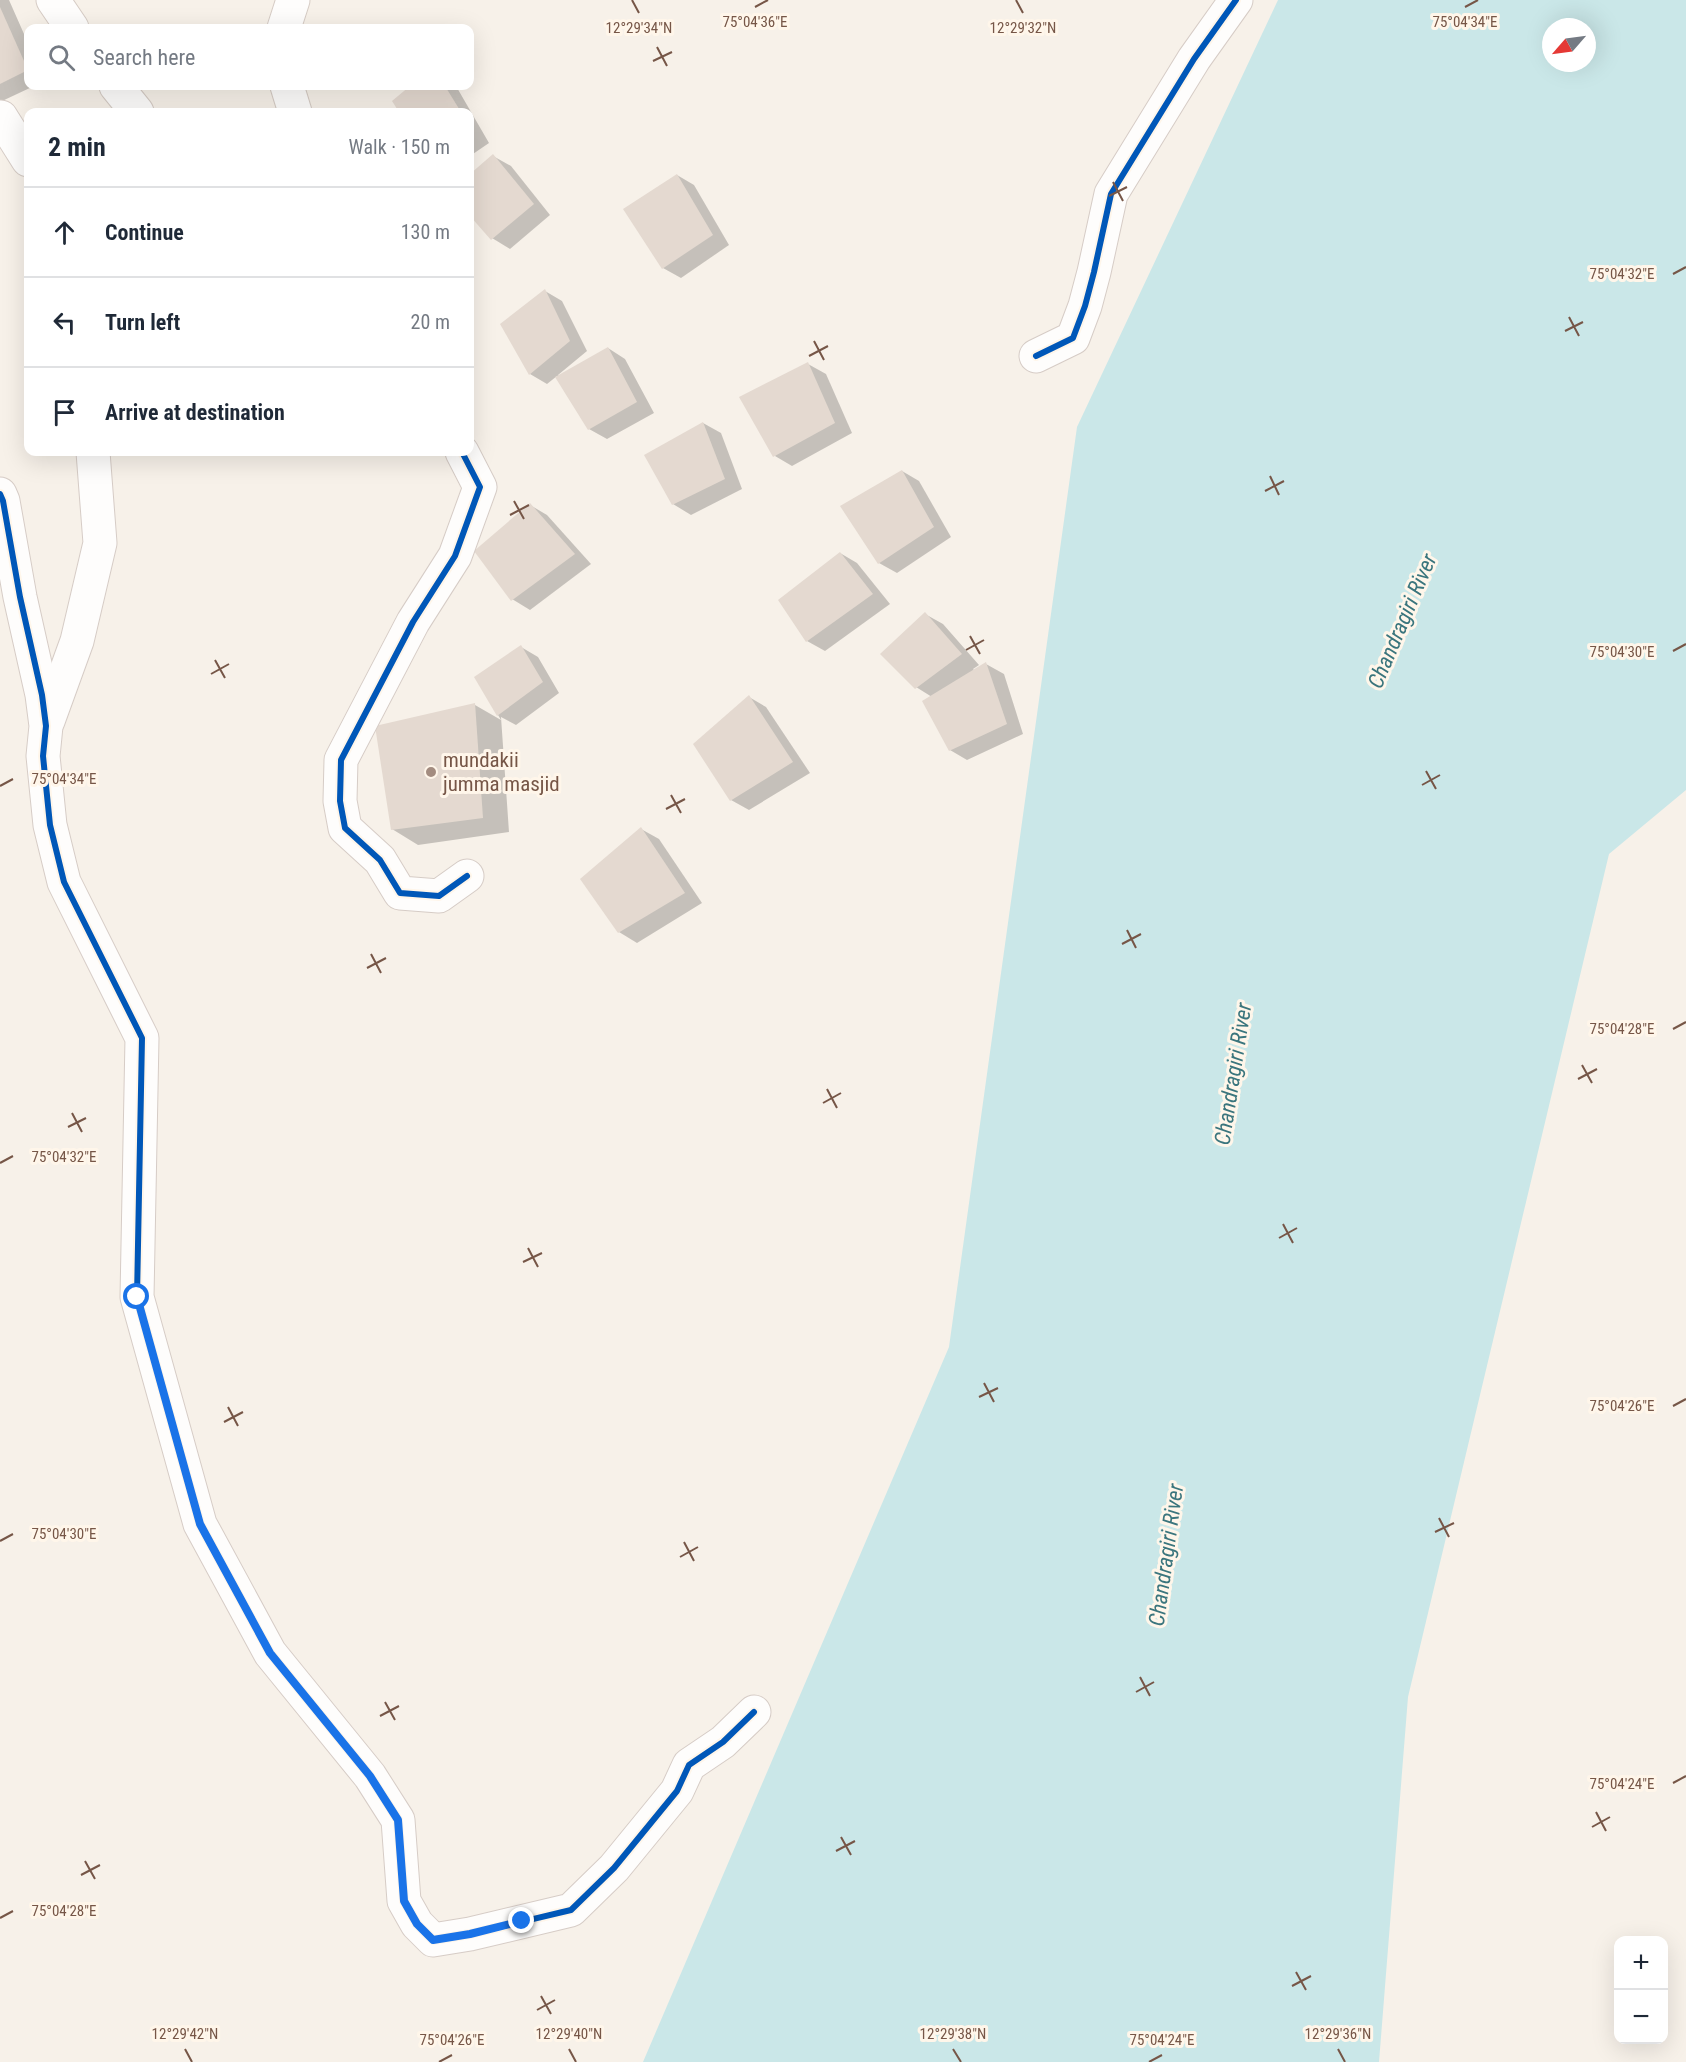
<!DOCTYPE html>
<meta charset="utf-8">
<style>
body{margin:0;font-family:"Roboto Condensed",sans-serif;background:#f2f2f3;color:#1f2937}
.controls{position:absolute;right:18px;bottom:18px;display:grid;overflow:hidden;border-radius:12px;box-shadow:0 6px 24px #0002}
.controls button{width:54px;height:54px;display:grid;place-items:center;padding:0;border:0;border-bottom:2px solid #e0e1e3;background:#fff;color:#1f2937;font:30px sans-serif}
.compass{position:absolute;left:1542px;top:18px;width:54px;height:54px;border-radius:50%;background:#fff;box-shadow:0 6px 24px #0002;rotate:242deg}
.stop{position:absolute;width:18px;height:18px;margin:-14px;border:4px solid #1a73e8;border-radius:50%;background:#fff}
.stop.end{background:#1a73e8;border-color:#fff;box-shadow:0 2px 6px #0008}
.list{margin:0;padding:0;list-style:none}
h2{display:flex;justify-content:space-between;align-items:center;height:78px;margin:0;padding:0 24px;font-size:26px}
h2 small{font-size:20px;font-weight:400;color:#747a83}
.list li{display:grid;grid-template-columns:39px 1fr auto;gap:18px;align-items:center;box-sizing:border-box;height:90px;padding:0 24px;border-top:2px solid #e0e1e3}
.list b{display:block;font-size:22px;white-space:nowrap}
.list em{font-size:20px;font-style:normal;color:#747a83}
.icon{flex:none;width:33px;height:33px;fill:none;stroke:currentColor;stroke-width:2;stroke-linecap:round;stroke-linejoin:round}
.map{position:relative;flex:none;width:1686px;height:2062px;overflow:hidden}
.search{position:absolute;background:#fff;box-shadow:0 6px 24px #0002;left:24px;top:24px;width:450px;height:66px;display:flex;align-items:center;gap:15px;box-sizing:border-box;padding:0 21px;border-radius:12px;color:#747a83;font-size:22px}
.panel{position:absolute;background:#fff;box-shadow:0 6px 24px #0002;left:24px;top:108px;width:450px;height:348px;border-radius:12px}
.map>svg:first-child{display:block}
.water{fill:#cae7e8;fill-rule:evenodd}
.shadow{fill:#0003}
.building{fill:#e4d9d0}
.lines{fill:none;stroke-linecap:round;stroke-linejoin:round}
.minor-casing{stroke:#d6ccc6;stroke-width:35}
.secondary-casing{stroke:#d6ccc5;stroke-width:35}
.minor{stroke:#fefdfc;stroke-width:33}
.secondary{stroke:#fefdfc;stroke-width:33}
.cycleway-casing{stroke:#fff6ea;stroke-width:10}
.cycleway{stroke:#0057b8;stroke-width:6}
.route{stroke:#1a73e8;stroke-width:8}
.ticks{fill:none;stroke:#765647;stroke-width:2}
.poi-dot{fill:#a38c80;stroke:#fff6ea;stroke-width:2}
.labels{text-anchor:middle;dominant-baseline:central;stroke-width:6;stroke-linejoin:round;paint-order:stroke}
.poi-label{font-size:21px;fill:#765647;stroke:#fff6ea;text-anchor:start}
.water-label{font-size:22px;font-style:italic;fill:#3a757d;stroke:#fff6ea}
.ticks-label{font-size:15px;text-anchor:middle;fill:#765647;stroke:#fff6ea;stroke-width:6;stroke-linejoin:round;paint-order:stroke}
</style>
<div class="map">
<svg width="1686" height="2062" viewBox="0 0 1686 2062">
<rect width="100%" height="100%" fill="#f7f1e9"/>
<path class="water" d="M1278,0H1686V790L1609,854L1408,1697L1379,2062H643L949,1347L1077,427ZM1551,27H1587V63H1551Z"/>
<g class="shadow">
<path d="M0,0H9L28,43V86H34L0,102Z"/>
<path d="M412,86H456L489,143L470,156V112H401L394,101Z"/>
<path d="M493,156L511,166L550,215L510,249L492,238L470,213V176Z"/>
<path d="M677,175L694,185L729,245L681,278L663,268Z"/>
<path d="M545,291L562,301L587,351L558,375L559,376L608,348L625,359L654,413L607,439L589,429L557,376L547,384L530,374Z"/>
<path d="M808,364L826,374L852,433L792,466L775,456Z"/>
<path d="M703,423L721,433L742,489L691,515L673,504Z"/>
<path d="M902,471L919,481L951,537L897,573L879,563L842,507Z"/>
<path d="M530,505L547,515L591,564L530,610L512,599Z"/>
<path d="M840,553L857,563L890,604L825,651L807,641Z"/>
<path d="M925,614L943,624L979,665L973,669L975,671L986,664L1004,674L1023,734L967,760L950,750L932,697L916,687Z"/>
<path d="M521,647L538,657L559,693L516,725L501,717L509,832L418,845L392,829L475,705L501,720L476,678Z"/>
<path d="M749,697L766,707L810,773L749,810L731,800Z"/>
<path d="M641,829L659,839L702,903L637,943L619,932L582,879Z"/>
</g>
<g class="building">
<path d="M0,7L28,70L0,84Z"/>
<path d="M410,86H445L461,112H399L392,101Z"/>
<path d="M493,154L534,204L491,240L470,216V174Z"/>
<path d="M677,174L713,235L662,269L623,209Z"/>
<path d="M545,289L570,341L529,375L500,324Z"/>
<path d="M608,347L637,402L588,430L555,377Z"/>
<path d="M808,362L835,423L773,457L739,397Z"/>
<path d="M703,422L725,479L672,505L644,455Z"/>
<path d="M902,470L934,527L878,564L840,506Z"/>
<path d="M530,503L575,554L511,601L474,551Z"/>
<path d="M840,552L873,594L806,642L778,600Z"/>
<path d="M925,612L962,654L915,689L880,654Z"/>
<path d="M521,645L543,682L497,716L474,677Z"/>
<path d="M986,662L1007,724L949,751L922,701Z"/>
<path d="M749,695L793,762L730,801L693,744Z"/>
<path d="M475,703L483,818L391,830L375,726Z"/>
<path d="M641,827L685,893L618,933L580,879Z"/>
</g>
<g class="lines">
<g class="minor-casing">
<g id="minor">
<path d="M1,117L28,160"/>
<path d="M1036,356L1073,338L1085,306L1094,272L1111,194L1194,59L1236,0"/>
<path d="M462,452L480,487L455,556L413,622L341,760L340,801L345,828L380,860L400,893L439,896L467,876"/>
<path d="M0,494L3,501L20,597L42,695L46,726L43,756L50,825L64,882L142,1038L137,1297L200,1524L270,1653L370,1776L398,1820L404,1901L417,1924L433,1940L470,1934L571,1910L614,1868L677,1791L689,1765L723,1742L754,1712"/>
<path d="M48,721L77,641L100,543L93,452"/>
</g>
</g>
<g class="secondary-casing">
<g id="secondary">
<path d="M53,0L72,28"/>
<path d="M284,28L293,0"/>
<path d="M116,86L137,112"/>
<path d="M287,86L295,112"/>
</g>
</g>
<use href="#minor" class="minor"/>
<use href="#secondary" class="secondary"/>
<g class="cycleway-casing">
<g id="cycleway">
<path d="M1036,356L1073,338L1085,306L1094,272L1111,194L1194,59L1236,0"/>
<path d="M462,452L480,487L455,556L413,622L341,760L340,801L345,828L380,860L400,893L439,896L467,876"/>
<path d="M0,494L3,501L20,597L42,695L46,726L43,756L50,825L64,882L142,1038L137,1297L200,1524L270,1653L370,1776L398,1820L404,1901L417,1924L433,1940L470,1934L571,1910L614,1868L677,1791L689,1765L723,1742L754,1712"/>
</g>
</g>
<use href="#cycleway" class="cycleway"/>
</g>
<g class="lines">
<path class="route" d="M137,1297L200,1524L270,1653L370,1776L398,1820L404,1901L417,1924L433,1940L470,1934L522,1921"/>
</g>
<path class="ticks" d="M632,0L639,13M1016,0L1023,13M755,7L768,0M1465,7L1478,0M657,47L667,66M653,61L672,52M1113,182L1123,201M1109,196L1127,187M1673,274L1686,267M1569,317L1579,336M1565,331L1583,322M814,341L824,360M809,356L828,346M1270,476L1279,495M1265,491L1284,481M514,501L524,519M510,515L529,505M970,636L980,654M966,650L984,640M1673,651L1686,644M215,660L225,678M211,674L229,664M1426,771L1436,789M1422,785L1440,775M0,786L13,779M671,795L681,813M666,809L685,799M1127,930L1136,948M1122,944L1141,934M371,954L381,973M367,968L386,958M1673,1029L1686,1022M1582,1065L1592,1083M1578,1079L1597,1069M827,1089L837,1108M823,1103L841,1093M72,1113L82,1132M68,1127L86,1118M0,1163L13,1156M1283,1224L1293,1243M1279,1238L1297,1228M528,1248L538,1267M523,1262L542,1253M984,1383L994,1402M979,1397L998,1388M1673,1406L1686,1399M228,1407L238,1426M224,1422L243,1412M1439,1518L1449,1537M1435,1532L1454,1523M0,1541L13,1534M684,1542L694,1561M680,1557L698,1547M1140,1677L1150,1696M1136,1692L1154,1682M385,1702L395,1720M380,1716L399,1706M1673,1783L1686,1776M1596,1812L1606,1831M1592,1827L1610,1817M841,1837L851,1855M836,1851L855,1841M85,1861L95,1879M81,1875L100,1865M0,1918L13,1911M1296,1972L1306,1990M1292,1986L1311,1976M541,1996L551,2014M537,2010L555,2000M185,2049L192,2062M569,2049L576,2062M953,2049L961,2062M1338,2049L1345,2062M439,2062L452,2055M1149,2062L1162,2055"/>
<circle class="poi-dot" cx="431" cy="772" r="6"/>
<g class="labels">
<g class="poi-label">
<text x="443" y="760">mundakii<tspan x="443" dy="24">jumma masjid</tspan></text>
</g>
<g class="water-label">
<text transform="translate(1402 621) rotate(-67)">Chandragiri River</text>
<text transform="translate(1233 1074) rotate(-81)">Chandragiri River</text>
<text transform="translate(1166 1555) rotate(-82)">Chandragiri River</text>
</g>
</g>
<g class="ticks-label">
<text x="755" y="27">75°04'36"E</text>
<text x="1465" y="27">75°04'34"E</text>
<text x="639" y="33">12°29'34"N</text>
<text x="1023" y="33">12°29'32"N</text>
<text x="1622" y="279">75°04'32"E</text>
<text x="1622" y="657">75°04'30"E</text>
<text x="64" y="784">75°04'34"E</text>
<text x="1622" y="1034">75°04'28"E</text>
<text x="64" y="1162">75°04'32"E</text>
<text x="1622" y="1411">75°04'26"E</text>
<text x="64" y="1539">75°04'30"E</text>
<text x="1622" y="1789">75°04'24"E</text>
<text x="64" y="1916">75°04'28"E</text>
<text x="185" y="2039">12°29'42"N</text>
<text x="569" y="2039">12°29'40"N</text>
<text x="953" y="2039">12°29'38"N</text>
<text x="1338" y="2039">12°29'36"N</text>
<text x="452" y="2045">75°04'26"E</text>
<text x="1162" y="2045">75°04'24"E</text>
</g>
</svg>
<div class="controls">
<button>+</button>
<button>−</button>
</div>
<svg class="compass" viewBox="-18 -18 36 36"><path d="M0-13l5 13h-10z" fill="#e53935"/><path d="M0 13l5-13h-10z" fill="#747a83"/></svg>
<div class="stop" style="left:137px;top:1297px"></div>
<div class="stop end" style="left:522px;top:1921px"></div>
<div class="search"><svg class="icon" aria-label="search" viewBox="0 0 24 24"><circle cx="10" cy="10" r="6"/><path d="M15 15l6 6"/></svg>Search here</div>
<section class="panel">
<h2>2 min<small>Walk · 150 m</small></h2>
<ul class="list">
<li><svg class="icon" aria-label="ahead" viewBox="0 0 24 24"><path d="M12 20V5M6 11l6-6 6 6"/></svg><div><b>Continue</b></div><em>130 m</em></li>
<li><svg class="icon" aria-label="left" viewBox="0 0 24 24"><path d="M17 20v-9H6M10 6l-5 5 5 5"/></svg><div><b>Turn left</b></div><em>20 m</em></li>
<li><svg class="icon" aria-label="arrive" viewBox="0 0 24 24"><path d="M6 21V4h12l-3 4 3 4H6"/></svg><div><b>Arrive at destination</b></div></li>
</ul>
</section>
</div>
